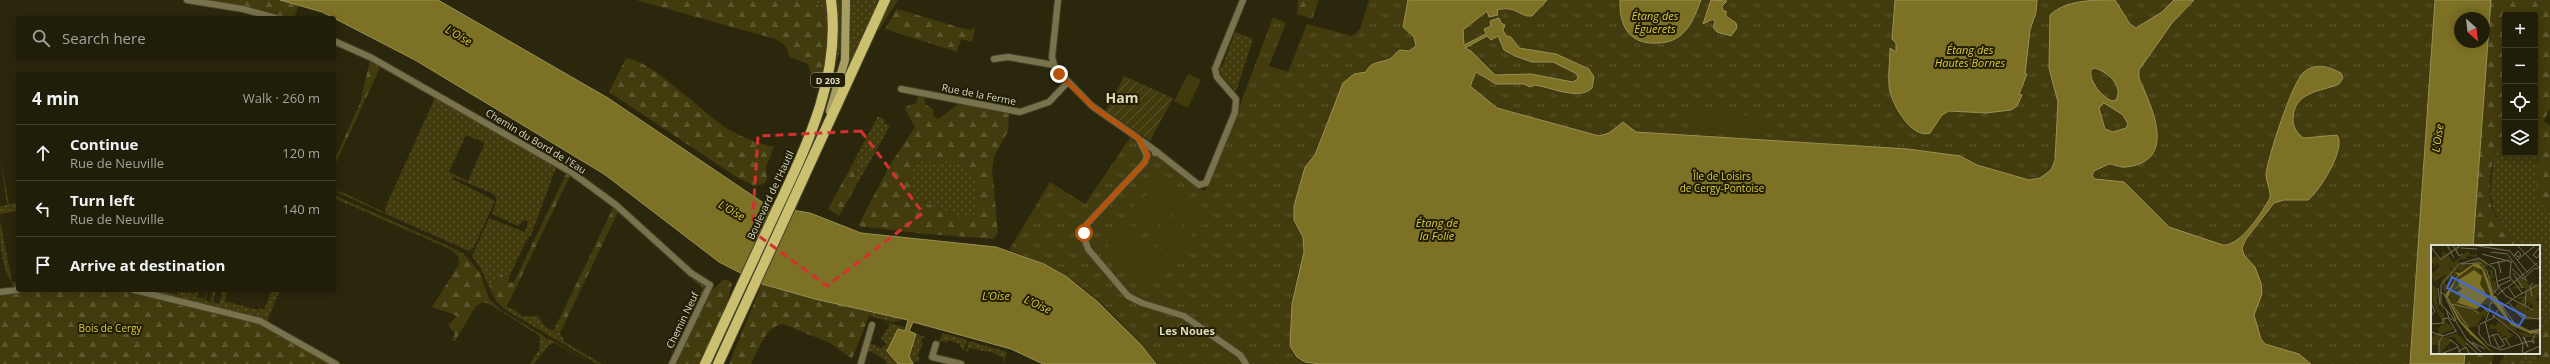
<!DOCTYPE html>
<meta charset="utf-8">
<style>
body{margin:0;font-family:"Open Sans",sans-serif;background:#2d2a17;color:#f1f3f6}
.controls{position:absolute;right:12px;top:12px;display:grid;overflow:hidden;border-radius:4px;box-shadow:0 2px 10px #0003}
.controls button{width:36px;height:36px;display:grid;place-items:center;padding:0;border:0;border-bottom:1px solid #3d3b2a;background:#201d09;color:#f1f3f6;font:20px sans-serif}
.compass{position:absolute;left:2454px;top:12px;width:36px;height:36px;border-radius:50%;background:#201d09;box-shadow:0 2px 10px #0003;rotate:152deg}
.stop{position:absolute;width:12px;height:12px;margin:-9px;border:3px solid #b45309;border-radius:50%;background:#fff}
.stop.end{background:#b45309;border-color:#fff;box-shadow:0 1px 4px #0008}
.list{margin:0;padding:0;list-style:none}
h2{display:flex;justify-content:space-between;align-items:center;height:52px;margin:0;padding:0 16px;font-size:17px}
h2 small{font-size:13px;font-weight:400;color:#a2a29c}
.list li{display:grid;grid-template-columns:26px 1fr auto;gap:12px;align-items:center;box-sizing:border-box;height:56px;padding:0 16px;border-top:1px solid #3d3b2a}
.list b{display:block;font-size:15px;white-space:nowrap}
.list p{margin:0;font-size:13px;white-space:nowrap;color:#a2a29c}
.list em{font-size:13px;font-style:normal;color:#a2a29c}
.icon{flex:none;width:22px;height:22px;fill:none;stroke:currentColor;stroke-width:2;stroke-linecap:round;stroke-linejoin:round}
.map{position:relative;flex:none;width:2550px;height:364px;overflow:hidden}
.search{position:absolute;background:#201d09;box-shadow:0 2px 10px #0003;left:16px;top:16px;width:320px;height:44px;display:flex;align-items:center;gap:10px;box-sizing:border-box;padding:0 14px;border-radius:4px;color:#a2a29c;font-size:15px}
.panel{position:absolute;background:#201d09;box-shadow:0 2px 10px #0003;left:16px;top:72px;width:320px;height:220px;border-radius:4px}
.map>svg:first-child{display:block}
.grass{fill:url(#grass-dots);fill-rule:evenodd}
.forest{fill:url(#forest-firs);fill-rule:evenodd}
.park{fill:url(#park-tufts)}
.garden{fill:url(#garden-furrows)}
.pitch{fill:#413b0d}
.water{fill:#7c7124;stroke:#999156;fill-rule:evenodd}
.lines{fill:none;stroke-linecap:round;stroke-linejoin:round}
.street-casing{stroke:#47442b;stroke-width:8}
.secondary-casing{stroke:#47442b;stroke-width:10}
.primary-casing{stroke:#47442b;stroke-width:12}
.street{stroke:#78734d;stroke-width:6}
.secondary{stroke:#a79f61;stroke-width:8}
.primary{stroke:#cbc06f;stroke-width:10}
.route{stroke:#b45309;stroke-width:5}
.marked{fill:none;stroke:#d63130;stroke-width:3;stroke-dasharray:8 5;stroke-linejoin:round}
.labels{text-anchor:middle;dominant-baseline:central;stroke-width:4;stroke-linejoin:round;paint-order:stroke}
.shield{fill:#211e04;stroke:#a5a390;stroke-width:1}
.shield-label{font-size:9px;font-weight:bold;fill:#dddccc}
.street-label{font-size:10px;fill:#dddccc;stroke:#211e04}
.park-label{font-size:10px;fill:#dcca42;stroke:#211e04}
.water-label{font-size:11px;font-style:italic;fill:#dbc940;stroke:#211e04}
.neighbourhood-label{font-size:11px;font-weight:bold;fill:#dedbbb;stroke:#211e04}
.district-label{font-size:14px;font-weight:bold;fill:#dedbbb;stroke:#211e04}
.inset-road{fill:none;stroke:#726f59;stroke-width:1}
.view{fill:#436ad6;fill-opacity:0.15;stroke:#436ad6;stroke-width:2}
.inset-edge{fill:none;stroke:#dddccc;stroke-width:2}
</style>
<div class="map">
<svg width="2550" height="364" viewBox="0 0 2550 364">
<defs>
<pattern id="grass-dots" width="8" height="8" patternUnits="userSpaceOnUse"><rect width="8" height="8" fill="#413b0d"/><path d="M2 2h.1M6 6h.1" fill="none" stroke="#5c572f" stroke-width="1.8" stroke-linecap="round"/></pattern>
<pattern id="forest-firs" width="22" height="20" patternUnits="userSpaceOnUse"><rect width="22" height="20" fill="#413b0d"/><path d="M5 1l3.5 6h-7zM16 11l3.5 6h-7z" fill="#5c572f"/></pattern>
<pattern id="park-tufts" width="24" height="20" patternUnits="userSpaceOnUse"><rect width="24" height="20" fill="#413b0d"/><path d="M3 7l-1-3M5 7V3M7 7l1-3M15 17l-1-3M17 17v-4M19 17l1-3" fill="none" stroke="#5c572f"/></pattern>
<pattern id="garden-furrows" width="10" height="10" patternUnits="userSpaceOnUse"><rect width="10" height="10" fill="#413b0d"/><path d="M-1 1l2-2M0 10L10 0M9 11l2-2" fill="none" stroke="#5c572f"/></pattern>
</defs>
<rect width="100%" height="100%" fill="#2b270c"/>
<g class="grass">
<path d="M813,0H827L830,23L828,46L819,7Z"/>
<path d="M835,0H842V42L829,93Z"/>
<path d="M849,0H882L847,76L844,75L851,32Z"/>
<path d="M1235,32L1253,39L1237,89L1235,91L1222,76L1219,67H1222Z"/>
<path d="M334,42L357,52L573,175L617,208L703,284L705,290L670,364H668L703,288C655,248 611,200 556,168L531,235L527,239L509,277L502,273L489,287L481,269L472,256L489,218L525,232L528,222L524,220L518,226L492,214L497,199L493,194L454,177L453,179L495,201L474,247L469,251L334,191L342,192L386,213L385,208L435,98L370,60L334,44ZM466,135L485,143L468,181L449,172Z"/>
<path d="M878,116L885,120L884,123L890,126L857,184L855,177L858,162L854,161Z"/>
<path d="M2505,146V153H2535V148L2537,150L2538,201L2550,212V318L2539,332V246H2515L2493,209L2490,192L2495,148Z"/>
<path d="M0,157L9,204L18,203V211L0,214V206L7,205Z"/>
<path d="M923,161C941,166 958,155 970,172C973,176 976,177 978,181C974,196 985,213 967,219L915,199L909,179L914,164Z"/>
<path d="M334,195L457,250L465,255L458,265L459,258L452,250L334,198Z"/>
<path d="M0,220L12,282H18V288H15C0,266 0,246 0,220Z"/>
<path d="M142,290H161L177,295L178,290L187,293L190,290L189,293L194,294L195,290H199L197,297L204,299L208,290L205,300L210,302L213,290H216L213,302L219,304L223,290H228L225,301L258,310L264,290L259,308L264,310L272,290H280L267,321L343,364Z"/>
<path d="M489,299L502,311L544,336L546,339L552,340L593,364L555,343L549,345L534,364H530L539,350L540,336L491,305L482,302Z"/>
<path d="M496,301L515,310L522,316H538L545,327L560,333L565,342L602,364H597L504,309Z"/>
<path d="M871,311L905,319L893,322L869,316Z"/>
<path d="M880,320L906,328L905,331L898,329L887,351L898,364H887L884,359L870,351L867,352L870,343L881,348L887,344L881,339L890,324Z"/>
<path d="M943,333L967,340L964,351L958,343L948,340V342L941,341L939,345L937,344Z"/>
<path d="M916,334L926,337L922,338L921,342L923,343L917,357L920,358L918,362L915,361L913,364L909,356Z"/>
<path d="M969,341L1007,352L1003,364V358L994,353L969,348L968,352L966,351Z"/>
<path d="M2520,353H2537L2539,364H2521Z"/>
</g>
<g class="forest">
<path d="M197,0H280L299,5L294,18H284L247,8Z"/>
<path d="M636,0H813C814,3 817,4 819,7C833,28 827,56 822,78L811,74L808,64L790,57L785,45L775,39Z"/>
<path d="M890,0H898L879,30L877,28Z"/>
<path d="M1298,0H1319L1312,19L1297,14Z"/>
<path d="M2491,0H2550V108L2544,121L2550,126V212C2531,207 2538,171 2538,155L2535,148V15H2505V146L2495,148C2492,167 2486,190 2492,208C2497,222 2512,231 2515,246H2473Z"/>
<path d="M897,9L965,29L971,30L975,27L972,42L961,39L957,52L885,29Z"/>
<path d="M626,58C651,60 702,112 726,128C741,137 757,143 774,147L766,167L767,179L764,184L755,186L738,178L609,92Z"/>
<path d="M370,60L380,68L334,167V161L360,103Z"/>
<path d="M920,96L924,97L925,104L933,109L934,117L939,119L958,104L1009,114L1008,131L995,155L992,168L998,233L994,239L926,234L858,226L890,165L915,127L905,109L907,106L917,103V98ZM923,161C941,166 958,155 970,172C973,175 976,177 978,181C974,196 985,213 967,219L915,199L909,179L914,164Z"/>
<path d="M854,161H858L855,177L857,184L839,216L828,209Z"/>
<path d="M566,174L570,176L506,308L496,301L489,287L502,273L509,277V283L514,282Z"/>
<path d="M613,208L618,212L560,333L554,330Z"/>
<path d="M465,255L480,273L489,299L476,306L455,341L452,340L455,334L448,325L457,316L432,307Z"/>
<path d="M723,280H728L732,284L728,301L699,364H673L709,293Z"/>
<path d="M762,284L815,299L871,311L852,359L830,343L783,324C766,325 758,351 751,364H729Z"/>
<path d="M29,290H127L264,322L340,364H0V294Z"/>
<path d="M2550,318V364H2539V332Z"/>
<path d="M2465,353H2494L2492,364H2464Z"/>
<path d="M2506,353H2520L2521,364H2499Z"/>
</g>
<path class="park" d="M1369,0H2435L2410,364H1156C1131,333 1101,298 1067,277C1049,265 1029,258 1009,250L1050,182L1085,204L1132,135L1166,159L1204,191L1212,179L1273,17L1286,23L1269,66L1288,72L1307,24L1352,36L1360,29Z"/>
<path class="garden" d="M1124,76L1173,98L1150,141L1106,111Z"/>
<g class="pitch">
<path d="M1188,74L1201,80L1188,108L1174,101Z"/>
<path d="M1694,109L1768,118L1764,138L1690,131Z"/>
<path d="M1161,171L1181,193L1169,204L1149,181Z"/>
<path d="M1152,190L1172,214L1149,234L1128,211Z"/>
<path d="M1187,192L1210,218L1198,229L1175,203Z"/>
<path d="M1175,217L1195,239L1172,261L1151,238Z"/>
<path d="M1126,220L1166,266L1144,286L1103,240Z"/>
</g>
<g class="water">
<path d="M280,0H438L608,98L768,206L810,213L861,233L996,247L1044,264L1067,277L1098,302L1141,345L1156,364H1043L1011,349L913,322L909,331L916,334L909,356L913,364H898L887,351L898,329L905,331L908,320L815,299L762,284L719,262L604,174L415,60L322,12Z"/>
<path d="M1408,0H1547L1532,16C1518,17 1517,5 1497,10L1498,15L1489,17L1487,11L1463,30L1464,45L1486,34L1484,29L1491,26L1490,21L1499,18L1501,23L1505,25L1503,30L1506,36L1511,37L1519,48L1556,54L1589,69L1594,77L1592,88C1579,101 1550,87 1535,85L1530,87L1524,84H1496L1476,72L1470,86L1497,108L1599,136L1609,133L1623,122L1636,132L1908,149L1960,156L1977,165L2029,180L2040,178L2051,170L2055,160L2058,102L2049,68L2050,15C2066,0 2092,0 2115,0L2130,24L2136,28L2162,12L2174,0H2194L2172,23L2139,70V78C2151,106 2179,161 2126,167C2120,168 2115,164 2109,164L2094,171L2092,176L2095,179L2124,182L2169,227L2223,245C2241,246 2262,212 2270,198C2271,190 2266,182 2266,174C2268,157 2292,82 2304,72C2316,62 2330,67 2341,73L2343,78L2339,84C2321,92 2293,91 2293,120C2293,127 2298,135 2304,138L2337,135C2347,148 2319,192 2308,200H2284L2274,203L2246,239L2242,248L2244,255L2255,267L2261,283L2262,294L2254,315L2261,339L2265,344L2299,354L2311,364H1320L1305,362L1297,357L1290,346L1292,304L1304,252L1303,237L1294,220V206L1305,167L1315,155L1343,83L1354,74L1366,72C1371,61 1380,63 1390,59C1393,57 1396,52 1400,50L1409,51L1416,46L1414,37L1403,27ZM1487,36L1491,40L1498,36L1504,50L1515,56L1532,62H1553L1577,74L1578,79L1573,82L1531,74L1495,75L1471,51L1465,48ZM2094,68C2107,71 2124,86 2116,100L2112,101C2102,97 2089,82 2091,70ZM2104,103L2123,115L2128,124L2126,128L2113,132L2105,129L2099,108Z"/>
<path d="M1620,0H1701C1696,12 1692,26 1681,35C1675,40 1667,43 1658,43C1630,45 1619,27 1620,0Z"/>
<path d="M1711,0L1727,1L1722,6L1723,11H1726V16L1736,23L1737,28L1731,36L1717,32L1713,27L1715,22L1713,19L1703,24Z"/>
<path d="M1895,0H2037L2036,12L2030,30L2025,74H2027L2019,94L2022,95L2017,106L2011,110L1986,113L1949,111L1942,115L1930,133C1911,140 1890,101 1889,86C1888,74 1890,60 1890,48L1896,52V43L1892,39Z"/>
<path d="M2435,0H2491L2473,246H2432V353H2465L2464,364H2410ZM2460,18H2484V42H2460Z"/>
</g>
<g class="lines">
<g class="street-casing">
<g id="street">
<path d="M187,0L243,9L276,18"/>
<path d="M1058,0L1052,57L1055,68L1092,106L1138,138L1147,155L1145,162L1086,225L1084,237L1088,249L1128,296L1142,303L1184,316L1240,355L1246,364"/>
<path d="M334,41L372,58L571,172L616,205L691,273L710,285L672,364"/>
<path d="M994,59L1008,57L1054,65"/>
<path d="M901,89L1020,112L1049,102L1067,83"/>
<path d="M1142,141L1157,152L1155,153"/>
<path d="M1157,152L1199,185L1206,183L1235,112L1236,99L1217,77L1215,69L1243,0"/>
<path d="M134,290L260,321L336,364"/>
<path d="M0,292L18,290"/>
<path d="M936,344L932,357L961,364"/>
<path d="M861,363L872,325"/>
</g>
</g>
<g class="secondary-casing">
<path id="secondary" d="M830,111L845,60L846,0"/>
</g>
<g class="primary-casing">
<g id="primary">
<path d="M705,364C727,317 748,271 770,224C803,153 842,80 831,0"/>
<path d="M718,364L885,0"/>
</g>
</g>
<use href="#street" class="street"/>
<use href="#secondary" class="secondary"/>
<use href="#primary" class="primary"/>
</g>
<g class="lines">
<path class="route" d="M1059,74L1092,106L1138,138L1148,155L1145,162L1086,225L1084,233"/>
</g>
<path class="marked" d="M861,131L923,213L827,286L752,231L758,136Z"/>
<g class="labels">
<rect class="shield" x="811" y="73" width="34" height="14" rx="3"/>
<g class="shield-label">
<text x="828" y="80">D 203</text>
</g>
<g class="street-label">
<text transform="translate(979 94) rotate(11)">Rue de la Ferme</text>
<text transform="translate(536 141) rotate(31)">Chemin du Bord de l'Eau</text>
<text transform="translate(770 195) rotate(-65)">Boulevard de l'Hautil</text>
<text transform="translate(682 320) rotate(-64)">Chemin Neuf</text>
</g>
<g class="park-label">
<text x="1722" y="176">Île de Loisirs<tspan x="1722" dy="12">de Cergy-Pontoise</tspan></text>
<text x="110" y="328">Bois de Cergy</text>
</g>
<g class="water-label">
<text x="1655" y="15">Étang des<tspan x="1655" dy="13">Éguerets</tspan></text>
<text transform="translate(459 35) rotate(30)">L'Oise</text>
<text x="1970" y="49">Étang des<tspan x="1970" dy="13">Hautes Bornes</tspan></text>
<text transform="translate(2437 138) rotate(-81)">L'Oise</text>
<text transform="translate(732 210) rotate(30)">L'Oise</text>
<text x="1437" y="222">Étang de<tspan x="1437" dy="13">la Folie</tspan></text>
<text x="996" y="295">L’Oise</text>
<text transform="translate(1038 304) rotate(25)">L'Oise</text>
</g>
<g class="neighbourhood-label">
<text x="1187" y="330">Les Noues</text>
</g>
<g class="district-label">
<text x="1122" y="97">Ham</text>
</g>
</g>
<g transform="translate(2431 245)">
<rect width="109" height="109" fill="#2b270c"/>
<path d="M30,0L26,7H29L27,9L24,5L17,10L29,27L25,25L27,30L23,32L19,39L22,31L15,36L14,39H18L14,50L10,35L22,25L16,17L4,15L16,21L7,29L1,31L0,26L2,28L9,21L4,17L6,21L3,22L4,19L0,18V15L4,11L7,14L11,11L12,6L15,9ZM94,33L99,41L96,44L104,38L109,43V51L105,54L109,59L105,62L100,59L97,62L96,61L100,57L96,58L94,53L93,60L90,58L91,53L88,55L85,52L91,48L86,52L96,51L94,43L78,44L88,40L84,34Z" fill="#413b0d"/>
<path d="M38,5V10L46,9V12L36,11V14H28L27,22L31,18L35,21L47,13L56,17L53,20L56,18L57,21L52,23L58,31L60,28L56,25H62V31H65L60,35L65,37V45L62,44L59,34L51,21L52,19H41L29,27L26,21L19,20ZM13,13L19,21L18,23L22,25L15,33L14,30L3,37L0,30H6L14,23L3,15ZM1,39L6,44L7,64L13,69L9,61H11L15,77L23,84L13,88L9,94L26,88L37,99L34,102L38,109L23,92L15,93L22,96L17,99L20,109L16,100L9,109L8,100H0V92L8,88L7,84L12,78L2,57ZM95,53L96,65L102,64L101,60L109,59V74L94,75L88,71L85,74L88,71L83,65L84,61L88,58L93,60ZM66,67L77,79L85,83V86L105,91L109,87V91L103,94V92H94L71,78L72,75L69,77L65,70ZM67,77L77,83V87L88,92L84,93L86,91L84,90L75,95V90L69,93L71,89L67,90L72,86L67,88L65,84H58L59,79L65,81Z" fill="#413b0d"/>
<path d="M44,21L53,29L63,59L50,60L46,65L50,67L54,64L57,68L54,73L52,70L46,81L37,83L29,74L17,50L27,33L37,23Z" fill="#413b0d"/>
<path d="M42,19H48L54,26L63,51H65L79,76L97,86L109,85V87L100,89L80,80L62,57L51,25L42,21L26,33L17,52L30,76L63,109L39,89L27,75L14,50L27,30L24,27L29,28ZM43,25L51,31L49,39L57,52L45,64L27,58L30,50L24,49L31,44L28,41L24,44H23L28,40L27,35Z" fill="#7c7124"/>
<path class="inset-road" d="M16,0L23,13M22,0L28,11L32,9M41,0L79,6L96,27M86,0L109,24M0,2L9,14M30,3L46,4M108,3L102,10L106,13L109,9M60,7L77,9M51,9L81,17M77,10L87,23M83,11L87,6L90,10L87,12L84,9M9,15L30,0M86,15L105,0M67,16L70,28M80,17L79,32L92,49M30,19L49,18L56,26L61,45L65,47M59,19L78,15M87,23L96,36M81,24L92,34L104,23L107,24M82,28L92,43M95,28L106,18M67,36L79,32M10,40L28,19L48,13L64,24L67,43L63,48M10,40V59L24,75L36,95L50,107M67,41L75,51L102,65M67,41L80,35M7,43L9,60M9,47L13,49L25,75M66,50L76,42M101,51L99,41L102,38M84,52L77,42L94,28M0,58L4,66L0,71M26,58L34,47L46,58M69,58L84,79L99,86L109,84M78,58L90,72L109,74M94,61L95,46M15,64L18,73L24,76M46,64L50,60L57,67M61,70L88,91L92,100L91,109M55,75L59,64L58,60L61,58L59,50L63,48M54,76L60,101M0,79L12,78V74L17,73L25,86M49,79L62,73L66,66L86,51L109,39M48,80V89L58,101M37,82L21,59L42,64L48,69M0,87L12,91M62,90L67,89L74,100M57,92L62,90L68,103L73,100M92,92H93L97,102ZM18,94L26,100L30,109M36,94L47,103M71,95L74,93L79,101M104,96H101L104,89L109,88M41,97L54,104M35,98L47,109M60,101L70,105L99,96L104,98M27,107L35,102L39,109M8,109V97L12,91L26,86M10,109L27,102M91,109L109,101"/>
<path class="view" d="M21,32L94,71L88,81L16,43Z"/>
<rect width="109" height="109" class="inset-edge"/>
</g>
</svg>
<div class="controls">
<button>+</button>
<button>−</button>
<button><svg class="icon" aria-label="locate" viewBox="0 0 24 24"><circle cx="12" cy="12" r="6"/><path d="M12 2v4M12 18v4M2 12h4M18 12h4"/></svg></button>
<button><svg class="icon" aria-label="layers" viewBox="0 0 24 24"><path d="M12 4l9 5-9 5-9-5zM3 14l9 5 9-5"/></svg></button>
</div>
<svg class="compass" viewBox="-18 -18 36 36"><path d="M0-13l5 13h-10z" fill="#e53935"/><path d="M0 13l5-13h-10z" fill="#a2a29c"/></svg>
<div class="stop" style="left:1084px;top:233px"></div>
<div class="stop end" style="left:1059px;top:74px"></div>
<div class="search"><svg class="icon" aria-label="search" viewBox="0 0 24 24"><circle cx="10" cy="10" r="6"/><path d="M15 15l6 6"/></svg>Search here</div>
<section class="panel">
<h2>4 min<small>Walk · 260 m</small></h2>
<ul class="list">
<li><svg class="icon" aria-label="ahead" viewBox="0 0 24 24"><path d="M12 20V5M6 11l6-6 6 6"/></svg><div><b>Continue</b><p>Rue de Neuville</p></div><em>120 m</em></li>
<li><svg class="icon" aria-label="left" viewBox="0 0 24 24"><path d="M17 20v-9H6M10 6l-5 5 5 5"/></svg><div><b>Turn left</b><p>Rue de Neuville</p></div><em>140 m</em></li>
<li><svg class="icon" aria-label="arrive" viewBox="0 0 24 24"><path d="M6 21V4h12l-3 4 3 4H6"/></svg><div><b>Arrive at destination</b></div></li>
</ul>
</section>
</div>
